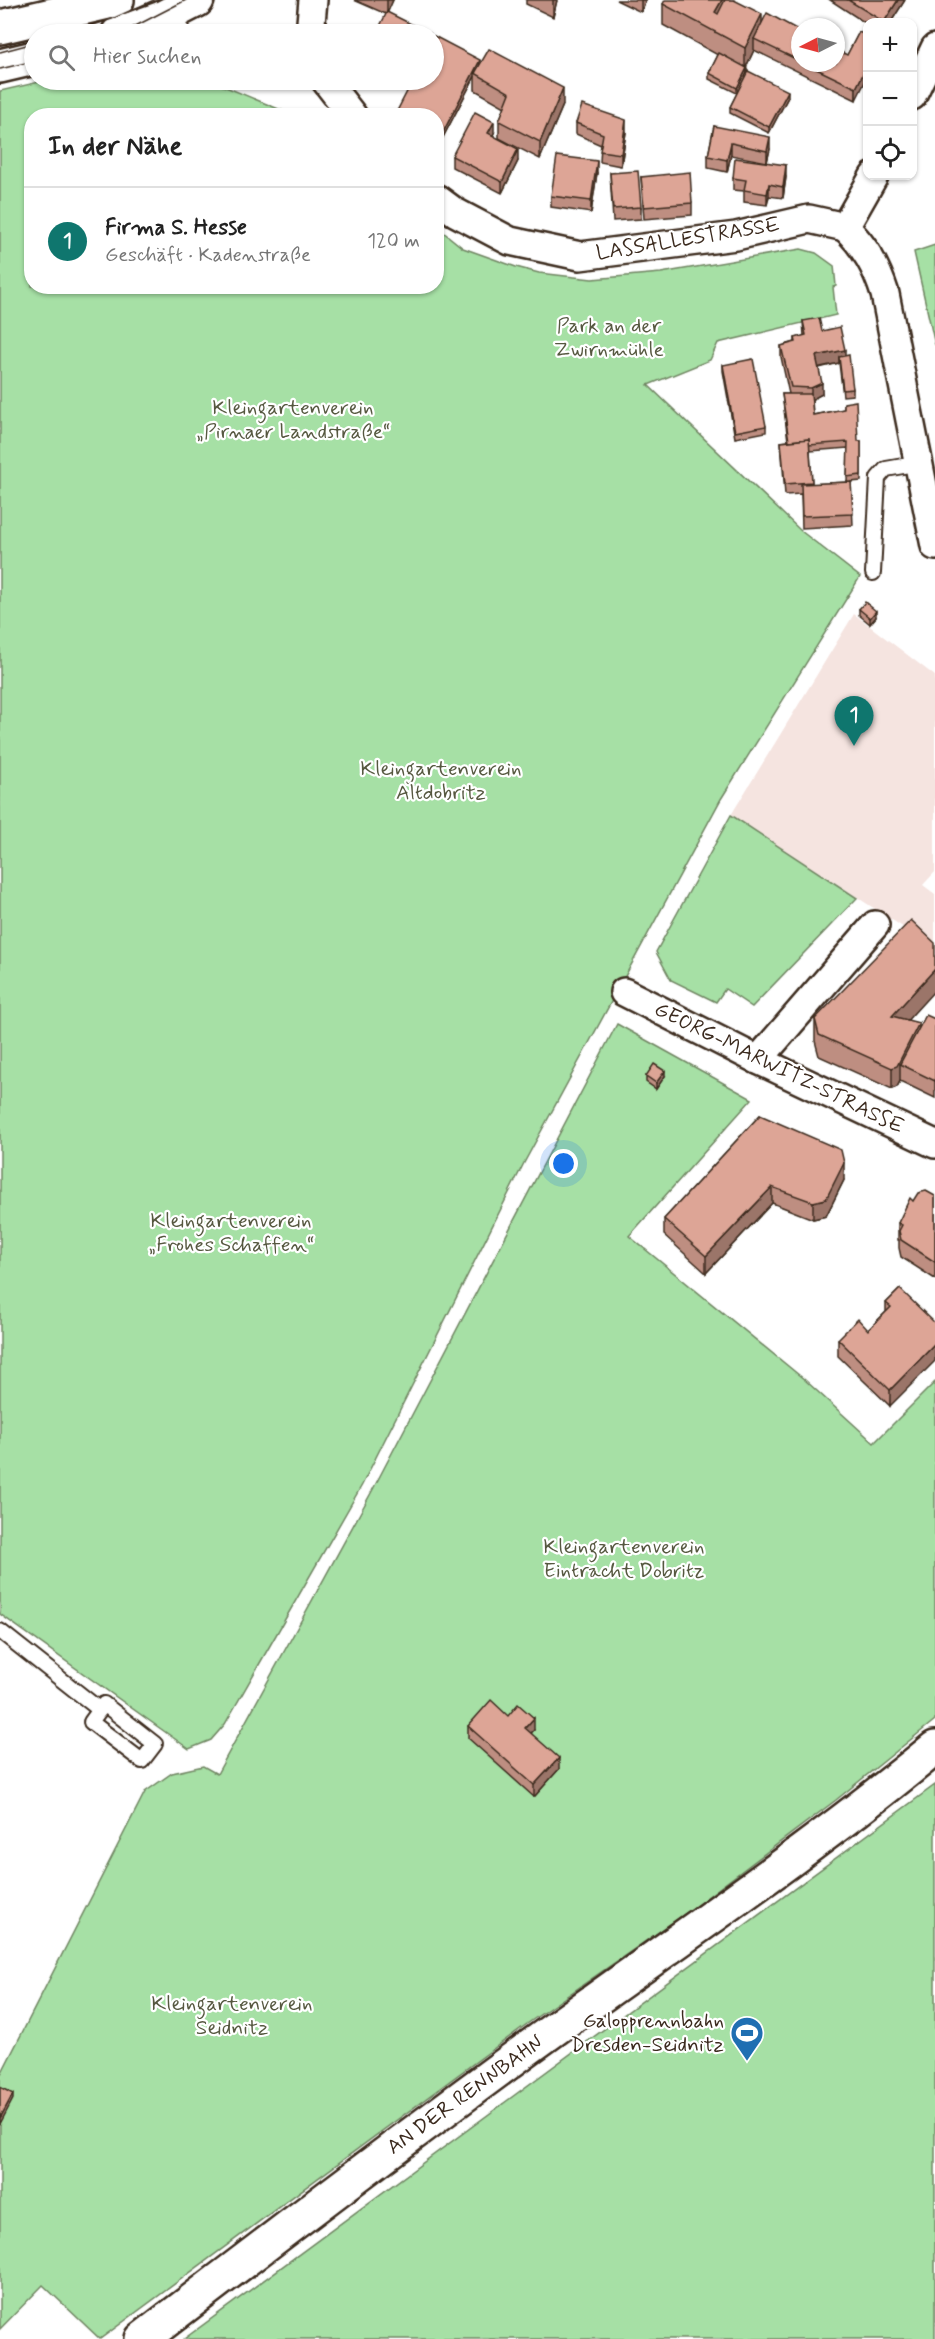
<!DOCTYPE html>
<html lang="de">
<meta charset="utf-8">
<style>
body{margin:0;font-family:Mynerve,sans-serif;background:#f6f6f6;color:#222}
.controls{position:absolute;right:18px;top:18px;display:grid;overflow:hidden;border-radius:12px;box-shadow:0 2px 4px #0004}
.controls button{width:54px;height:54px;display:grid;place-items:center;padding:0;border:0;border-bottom:2px solid #e0e0e0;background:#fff;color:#222;font:30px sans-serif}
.compass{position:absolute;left:791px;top:18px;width:54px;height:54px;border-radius:50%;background:#fff;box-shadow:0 2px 4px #0004;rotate:264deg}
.you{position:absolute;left:564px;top:1164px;width:21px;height:21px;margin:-15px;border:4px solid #fff;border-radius:50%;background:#1a73e8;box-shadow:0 0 0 9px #1a73e833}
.badge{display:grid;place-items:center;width:39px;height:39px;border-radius:50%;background:#0f766e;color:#fff;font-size:20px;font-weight:700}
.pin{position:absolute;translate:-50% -50px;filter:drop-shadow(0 2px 3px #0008)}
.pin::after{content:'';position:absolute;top:32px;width:21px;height:18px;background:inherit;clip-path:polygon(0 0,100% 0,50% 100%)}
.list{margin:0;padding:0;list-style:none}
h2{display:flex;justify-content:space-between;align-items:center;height:78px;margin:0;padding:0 24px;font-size:26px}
h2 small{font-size:20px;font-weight:400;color:#767676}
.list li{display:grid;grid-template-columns:39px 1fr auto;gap:18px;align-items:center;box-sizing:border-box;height:108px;padding:0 24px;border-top:2px solid #e0e0e0}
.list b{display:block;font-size:22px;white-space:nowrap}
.list p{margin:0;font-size:20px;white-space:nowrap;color:#767676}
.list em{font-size:20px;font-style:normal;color:#767676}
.icon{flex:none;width:33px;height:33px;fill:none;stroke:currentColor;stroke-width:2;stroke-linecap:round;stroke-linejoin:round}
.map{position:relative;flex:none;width:935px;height:2339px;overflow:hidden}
.search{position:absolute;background:#fff;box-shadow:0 2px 4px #0004;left:24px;top:24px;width:420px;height:66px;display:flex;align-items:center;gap:15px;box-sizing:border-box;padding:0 21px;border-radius:33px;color:#767676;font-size:22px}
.panel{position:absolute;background:#fff;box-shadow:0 2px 4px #0004;left:24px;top:108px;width:420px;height:186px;border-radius:24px}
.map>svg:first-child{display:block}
.built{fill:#f5e4e0}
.green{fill:#a6e0a5;stroke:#708562;stroke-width:1.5}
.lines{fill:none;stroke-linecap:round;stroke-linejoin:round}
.lane-casing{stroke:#3b2a1e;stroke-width:18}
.street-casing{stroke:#3b2a1e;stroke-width:32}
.secondary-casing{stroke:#3b2a1e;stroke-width:38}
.lane{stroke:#fff;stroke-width:14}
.street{stroke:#fff;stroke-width:27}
.secondary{stroke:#fff;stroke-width:33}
.tram{stroke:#3b2a1e;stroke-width:1.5}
.wall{fill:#be8e81;stroke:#3b2a1e;stroke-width:1.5;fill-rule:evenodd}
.shaded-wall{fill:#9b7469;stroke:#3b2a1e;stroke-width:1.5}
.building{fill:#dda596;stroke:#3b2a1e;stroke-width:1.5}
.labels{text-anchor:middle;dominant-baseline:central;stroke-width:4.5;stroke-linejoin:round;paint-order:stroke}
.street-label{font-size:21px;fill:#3b2a1e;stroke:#fff}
.park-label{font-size:21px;fill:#565840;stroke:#fff}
.poi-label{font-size:21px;fill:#3b2a1e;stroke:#fff;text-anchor:end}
</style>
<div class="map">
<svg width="935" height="2339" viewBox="0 0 935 2339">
<rect width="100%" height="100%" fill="#fff"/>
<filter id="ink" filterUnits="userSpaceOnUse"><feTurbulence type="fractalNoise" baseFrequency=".0167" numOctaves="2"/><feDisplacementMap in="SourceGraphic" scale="12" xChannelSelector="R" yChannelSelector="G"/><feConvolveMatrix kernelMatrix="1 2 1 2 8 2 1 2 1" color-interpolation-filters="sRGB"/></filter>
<g filter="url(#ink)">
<path class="built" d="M854,614L935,676V872L923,885L935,894V948L731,815Z"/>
<g class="green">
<path d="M48,80H209L293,115L32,116V286H436L437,227L463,248L516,267L539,273L592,279L661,273L801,249L816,253L834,266L836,286L833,287L836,315L718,343L710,360L648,385L801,531L860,577L721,799L524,1163L362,1485L225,1724L211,1740L189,1749L0,1614V91Z"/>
<path d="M935,245V345L914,252Z"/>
<path d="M731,815L857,898L752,1007L725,989L716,1002L671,980L656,952Z"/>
<path d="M617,1024L752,1099L629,1236L805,1380L874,1443L935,1382V1720L836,1800L690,1910L531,2021L100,2339L43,2285L0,2329V2076L145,1792L172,1773L203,1766L217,1774L371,1493Z"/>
<path d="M935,1785V2339H184Z"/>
</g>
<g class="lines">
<g class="lane-casing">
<g id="lane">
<path d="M873,573L878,478L886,469L920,463"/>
<path d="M0,1631L100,1710"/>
<path d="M104,1704L155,1744L142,1761L91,1722Z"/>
</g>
</g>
<g class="street-casing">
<g id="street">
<path d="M136,28L177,34"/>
<path d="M310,34L313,0"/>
<path d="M325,80L353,116"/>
<path d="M912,96L935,48"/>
<path d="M436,198L455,212L510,241L580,256L736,236L809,219L845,227"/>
<path d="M845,227C866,248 876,266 885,294L935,546"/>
<path d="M845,227L874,176"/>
<path d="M624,992L758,1060L935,1144"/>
<path d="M758,1060L875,925"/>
</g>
</g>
<g class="secondary-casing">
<g id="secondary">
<path d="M0,27L117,0"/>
<path d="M118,34L162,18L197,0"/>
<path d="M0,66L34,58"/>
<path d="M142,2339C271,2240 400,2142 531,2046C666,1948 806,1854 935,1748"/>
</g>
</g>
<use href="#lane" class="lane"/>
<use href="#street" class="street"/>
<use href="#secondary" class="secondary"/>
<g class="tram">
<path d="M66,34L112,19L154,0"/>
<path d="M120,34L186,0"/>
<path d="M0,52L34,43"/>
<path d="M0,69L34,61"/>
</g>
</g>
<g class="wall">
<path d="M354,0H393L386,14Z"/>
<path d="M526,0H557L553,17L526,4Z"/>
<path d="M616,0H646L641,12Z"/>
<path d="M830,0H905L891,22H867V24Z"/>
<path d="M663,4L800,31V63H836L847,55L859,32L856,100L754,50L746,67L747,73L788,97L769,133L730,113V107L737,93L709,79V73L718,55L663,25Z"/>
<path d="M480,64L563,105L540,159L499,138V121L505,107L475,90V76L440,143L436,142V116H395V115Z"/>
<path d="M576,123L626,132L621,166L600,162L601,145L576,134Z"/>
<path d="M714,126L770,149L767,162L731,155L727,172L708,168V156Z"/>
<path d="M494,133L493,135L518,161L502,193L452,167V156Z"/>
<path d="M597,173L591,213L551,207V196Z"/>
<path d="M610,173L641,207V219L613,221Z"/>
<path d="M641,177L692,203V215L644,219Z"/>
<path d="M786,177L783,198L769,196L767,205L744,202V191L733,190V178Z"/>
<path d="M803,321L822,331L845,356L853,389V395L843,396L839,363L819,368L822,394L812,399L813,415L844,409V403L858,441H861V481L851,482L853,525L802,528L801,494L785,495L781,442L788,441L782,394H789L781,357V346L795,342V338L804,336ZM848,448L847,482L812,484L810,451Z"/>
<path d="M723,365L766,426V432L735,438L723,371Z"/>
<path d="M859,609L876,617L870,624L859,615Z"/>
<path d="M815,1019L908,1020L919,1027L935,1019V1098L900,1081L897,1087L892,1089L819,1056L815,1041Z"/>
<path d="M646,1076H665L656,1089L646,1082Z"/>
<path d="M760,1115L844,1180L826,1216L813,1219L772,1203L706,1273L664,1235V1219Z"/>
<path d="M935,1196V1279L901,1257L899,1248V1240H898V1223L913,1201Z"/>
<path d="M900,1289L890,1406L838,1356V1339L868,1330L886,1312V1303Z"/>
<path d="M508,1716L534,1730L531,1733L559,1769L534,1797L468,1738V1726Z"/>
</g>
<g class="shaded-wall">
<path d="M387,0H393L387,14Z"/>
<path d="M553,0H557L553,17Z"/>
<path d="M641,0H646L641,12Z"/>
<path d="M722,0H733L715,33V12Z"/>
<path d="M898,0H905L891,22H884Z"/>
<path d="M762,14V35L754,39V50L745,69V48Z"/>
<path d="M480,60V66L475,73V76L440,143V138Z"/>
<path d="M867,66V78L856,100V88Z"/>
<path d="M747,68V74L737,94V88Z"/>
<path d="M563,88V105L540,159V142Z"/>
<path d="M788,91V97L769,133V127Z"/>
<path d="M626,120V132L621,166V154Z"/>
<path d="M494,122V133L488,144V133Z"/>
<path d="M770,137V149L767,162V151Z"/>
<path d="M731,143V155L727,172V160Z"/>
<path d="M518,149V161L502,193V182Z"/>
<path d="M597,161V173L591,213V201Z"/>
<path d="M786,165V177L783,198V187Z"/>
<path d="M769,184V196L767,205V194Z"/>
<path d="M845,350V362L839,357V363L816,368V356Z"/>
<path d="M822,383V394L811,400V388Z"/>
<path d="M876,611V617L870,624V618Z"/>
<path d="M935,969V990L892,1037V1016Z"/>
<path d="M919,1023V1045L900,1064V1081L897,1087L892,1089V1068Z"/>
<path d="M665,1071V1076L656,1089V1083Z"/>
<path d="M844,1163V1180L826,1216L813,1219V1202Z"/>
<path d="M772,1187V1203L706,1273V1256Z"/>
<path d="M935,1344V1361L890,1406V1390Z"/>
<path d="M534,1718V1730L525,1739V1728Z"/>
<path d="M559,1758V1769L534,1797V1785Z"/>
<path d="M13,2094V2099L0,2124V2118Z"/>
</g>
<g class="building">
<path d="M665,0H722L715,12L718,14L725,0H734L762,14L745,48L663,4Z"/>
<path d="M848,0H898L884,22Z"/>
<path d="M387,12L431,34H376Z"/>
<path d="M767,13L800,31V61L754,39Z"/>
<path d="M859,32L867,36V66L856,88L804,63H836V49L847,55Z"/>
<path d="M434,36L480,60L440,138L436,136V116H397L395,115L413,80H434Z"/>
<path d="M489,49L563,88L540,142L499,121L510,93L475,73Z"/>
<path d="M719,53L747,68L737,88L709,73Z"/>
<path d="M748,71L788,91L769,127L730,107Z"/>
<path d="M582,105L626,120L621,154L600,151L603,134L576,123Z"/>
<path d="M475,112L494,122L488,133L518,149L502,182L452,156Z"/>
<path d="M714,126L770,137L767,151L731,143L727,160L708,156Z"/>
<path d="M557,156L597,161L591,201L551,196Z"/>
<path d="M735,158L786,165L783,187L769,184L767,194L744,190L746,180L733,178Z"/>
<path d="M638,171L641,207L613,209L610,173Z"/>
<path d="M690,172L692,203L644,207L641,177Z"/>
<path d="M819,318L822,331L840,327L845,350L816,356L822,383L811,388L791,387L781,346L796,342L795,338L806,335L803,321Z"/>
<path d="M849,355L853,389L843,390L839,357Z"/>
<path d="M753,359L766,426L735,432L723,365Z"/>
<path d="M782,394H811L813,415L844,409V403L856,401L858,441H861V475L847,477L848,442L809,445V439L789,441Z"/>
<path d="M809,439L812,482L785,484L781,442Z"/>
<path d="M851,482L853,514L802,516L801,484Z"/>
<path d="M865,602L876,611L870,618L859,609Z"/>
<path d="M911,920L935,943V969L892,1016L919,1023L897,1066L892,1068L819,1035L815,1019Z"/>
<path d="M926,1015L935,1019V1081L900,1064Z"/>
<path d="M654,1064L665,1071L656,1083L646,1076Z"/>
<path d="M760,1115L841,1150L844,1163L826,1199L813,1202L772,1187L706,1256L664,1219Z"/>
<path d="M926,1191L935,1196V1262L901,1240L899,1231L902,1225L898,1223L910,1198L913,1201L918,1193Z"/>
<path d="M900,1289L935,1323V1344L890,1390L838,1339L858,1319L868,1330L891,1307L886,1303Z"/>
<path d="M491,1700L508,1716L518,1704L534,1718L525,1728L559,1758L534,1785L468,1726Z"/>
<path d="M0,2087L13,2094L0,2118Z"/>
</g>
</g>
<defs>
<g id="stadium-pin" transform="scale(1.725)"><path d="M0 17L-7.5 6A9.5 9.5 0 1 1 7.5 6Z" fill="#1f6fb2" stroke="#fff"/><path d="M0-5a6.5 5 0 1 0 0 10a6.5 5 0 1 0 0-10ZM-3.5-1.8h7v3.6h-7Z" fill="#fff"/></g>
</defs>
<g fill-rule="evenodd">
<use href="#stadium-pin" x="747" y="2033"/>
</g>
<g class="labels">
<g class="street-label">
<text transform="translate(688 239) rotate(-9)">LASSALLESTRASSE</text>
<text transform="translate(779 1068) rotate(26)">GEORG-MARWITZ-STRASSE</text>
<text transform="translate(465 2095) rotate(-36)">AN DER RENNBAHN</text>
</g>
<g class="park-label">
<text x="609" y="326">Park an der<tspan x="609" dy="24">Zwirnmühle</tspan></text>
<text x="293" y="408">Kleingartenverein<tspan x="293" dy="24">„Pirnaer Landstraße“</tspan></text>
<text x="441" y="769">Kleingartenverein<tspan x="441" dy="24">Altdobritz</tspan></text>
<text x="231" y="1221">Kleingartenverein<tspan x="231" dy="24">„Frohes Schaffen“</tspan></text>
<text x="624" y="1547">Kleingartenverein<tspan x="624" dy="24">Eintracht Dobritz</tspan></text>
<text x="232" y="2004">Kleingartenverein<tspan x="232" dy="24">Seidnitz</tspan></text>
</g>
<g class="poi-label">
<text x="724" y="2021">Galopprennbahn<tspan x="724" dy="24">Dresden-Seidnitz</tspan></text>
</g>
</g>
</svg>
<div class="controls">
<button>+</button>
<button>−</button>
<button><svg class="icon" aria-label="locate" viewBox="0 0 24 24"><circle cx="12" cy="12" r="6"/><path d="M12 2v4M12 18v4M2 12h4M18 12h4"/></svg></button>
</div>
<svg class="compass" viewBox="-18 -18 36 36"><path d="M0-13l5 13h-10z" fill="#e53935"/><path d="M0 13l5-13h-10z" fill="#767676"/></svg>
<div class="you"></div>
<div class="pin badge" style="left:854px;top:746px">1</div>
<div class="search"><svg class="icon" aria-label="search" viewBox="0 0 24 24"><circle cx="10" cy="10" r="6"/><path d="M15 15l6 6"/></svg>Hier suchen</div>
<section class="panel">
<h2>In der Nähe<small></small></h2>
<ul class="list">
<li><span class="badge">1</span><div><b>Firma S. Hesse</b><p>Geschäft · Kadenstraße</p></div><em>120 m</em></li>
</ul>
</section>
</div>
